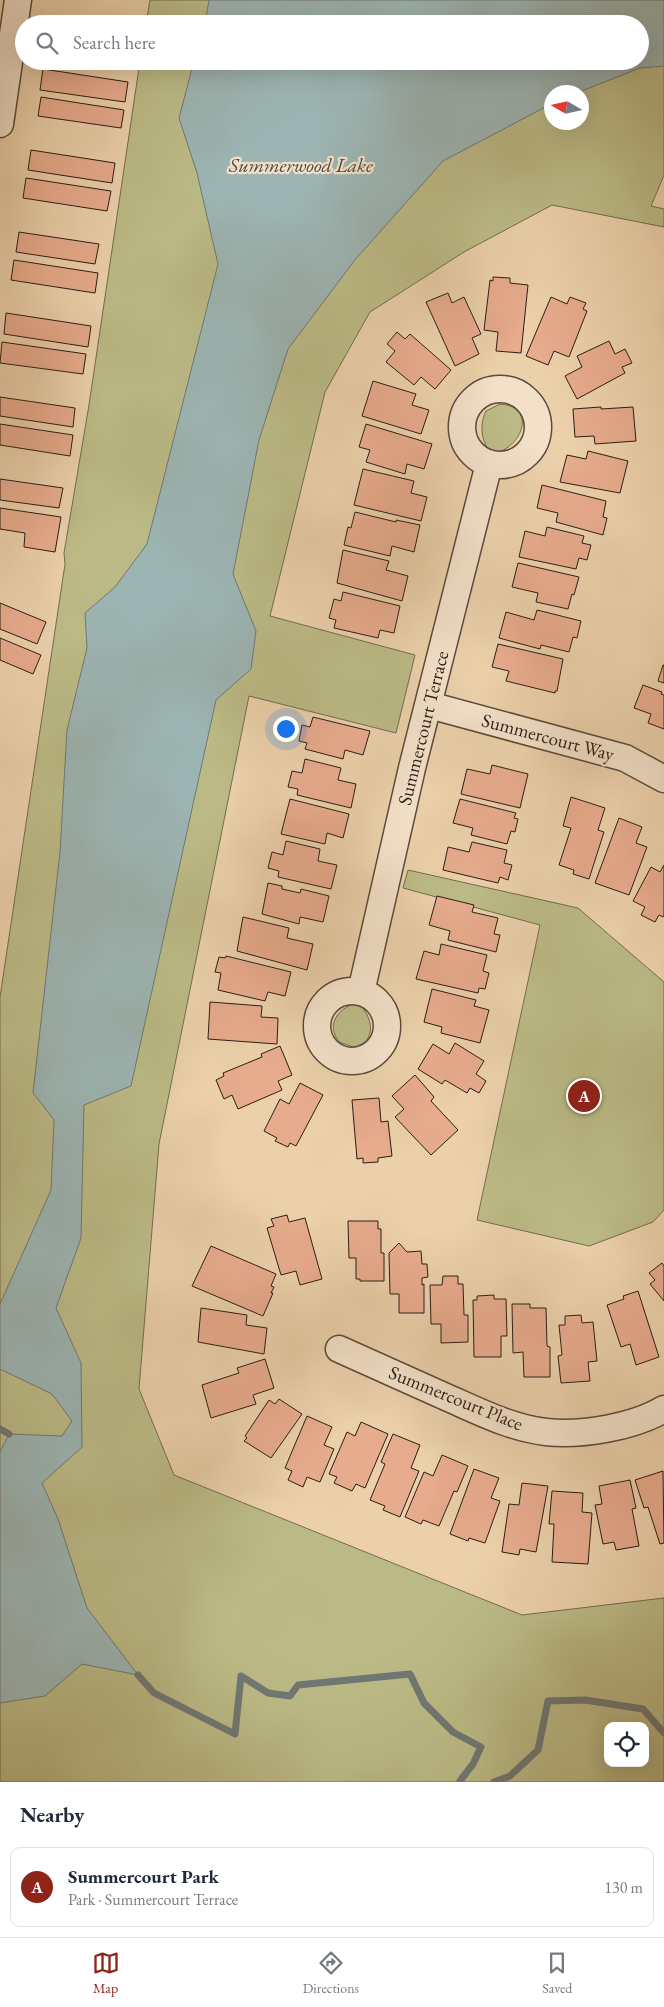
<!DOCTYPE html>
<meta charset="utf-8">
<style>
body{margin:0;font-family:"EB Garamond",serif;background:#f6f6f7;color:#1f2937}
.controls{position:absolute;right:15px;bottom:15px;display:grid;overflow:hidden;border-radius:10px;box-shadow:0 5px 20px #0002}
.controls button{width:45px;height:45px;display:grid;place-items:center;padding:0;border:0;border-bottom:1px solid #e0e1e3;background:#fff;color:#1f2937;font:25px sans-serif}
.compass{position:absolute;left:544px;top:85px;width:45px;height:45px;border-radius:50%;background:#fff;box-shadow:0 5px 20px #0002;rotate:279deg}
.you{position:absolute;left:285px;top:728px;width:18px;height:18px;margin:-12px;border:4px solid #fff;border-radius:50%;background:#1a73e8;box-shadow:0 0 0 8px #1a73e833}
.badge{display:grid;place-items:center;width:32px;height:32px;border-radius:50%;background:#8f2418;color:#fff;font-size:16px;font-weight:700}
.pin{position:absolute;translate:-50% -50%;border:2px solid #fff;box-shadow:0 1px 5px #0006}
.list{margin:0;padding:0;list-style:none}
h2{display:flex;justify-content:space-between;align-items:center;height:65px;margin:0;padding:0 20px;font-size:21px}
h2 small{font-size:16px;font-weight:400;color:#747a83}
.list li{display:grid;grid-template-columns:32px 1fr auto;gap:15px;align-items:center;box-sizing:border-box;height:80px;margin:0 10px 10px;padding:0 10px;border:1px solid #e0e1e3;border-radius:10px}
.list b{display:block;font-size:19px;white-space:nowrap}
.list p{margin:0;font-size:16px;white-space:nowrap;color:#747a83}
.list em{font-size:16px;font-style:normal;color:#747a83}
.icon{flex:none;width:28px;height:28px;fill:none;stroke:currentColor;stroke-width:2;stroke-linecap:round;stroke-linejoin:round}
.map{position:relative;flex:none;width:664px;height:1782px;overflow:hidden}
.search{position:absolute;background:#fff;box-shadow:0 5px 20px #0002;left:15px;right:15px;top:15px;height:55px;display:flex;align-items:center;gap:12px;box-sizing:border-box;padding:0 18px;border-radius:28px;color:#747a83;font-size:19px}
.sheet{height:155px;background:#fff}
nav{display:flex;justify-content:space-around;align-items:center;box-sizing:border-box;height:70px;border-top:1px solid #e0e1e3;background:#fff;font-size:14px;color:#747a83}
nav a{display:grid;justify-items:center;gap:2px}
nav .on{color:#8f2418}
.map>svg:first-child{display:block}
.green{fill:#bbba86;stroke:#746c4e;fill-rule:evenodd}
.water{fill:#9cb4b2;stroke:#707873}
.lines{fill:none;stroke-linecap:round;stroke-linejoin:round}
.stream{stroke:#707873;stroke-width:7}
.building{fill:#e7ab8d;stroke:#2d1d15}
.minor-casing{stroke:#5c4a3a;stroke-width:29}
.minor{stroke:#f2e0c8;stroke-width:26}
.labels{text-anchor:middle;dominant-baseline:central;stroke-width:4.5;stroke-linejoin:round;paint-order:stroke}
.street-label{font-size:19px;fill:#2d1d15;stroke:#f2e0c8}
.water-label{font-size:20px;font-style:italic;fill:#4e4a44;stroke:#f2e0c8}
</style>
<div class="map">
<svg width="664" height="1782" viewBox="0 0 664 1782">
<rect width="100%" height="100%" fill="#ebd0aa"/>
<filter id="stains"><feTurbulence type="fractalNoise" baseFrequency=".004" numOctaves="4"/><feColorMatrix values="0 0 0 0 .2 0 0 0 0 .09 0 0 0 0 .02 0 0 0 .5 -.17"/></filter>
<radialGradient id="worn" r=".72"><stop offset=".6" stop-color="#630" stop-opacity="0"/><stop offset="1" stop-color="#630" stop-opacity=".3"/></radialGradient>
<g class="green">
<path d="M150,0H664V175L651,206L664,209V227L552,205L464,252L370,312L325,392L270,616L415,655L396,733L249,696L159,1144L139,1389L174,1475L522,1615L664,1598V1782H0V997L65,564L64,553L89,405L140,61H640V24H146ZM552,92H582V122H552ZM608,1726H645V1763H608Z"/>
<path d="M500,404C538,407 522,448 493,454C481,445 479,424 486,411Z"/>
<path d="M408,870L578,908L664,982V1210L653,1222L589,1246L477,1220L540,925L403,888Z"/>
<path d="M358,1002C372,1016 379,1042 353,1047L339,1042C325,1023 339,1008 358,1002Z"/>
</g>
<path class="water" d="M209,0H664V66L640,68L579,92H552L551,104L443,161L354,261L288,349L259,440L233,574L256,631L251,669L216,700L131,1086L84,1105L81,1238L56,1308L81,1363L82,1447L42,1483L58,1519L87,1608L138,1675L82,1664L45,1696L0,1703V1452L9,1434L62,1436L72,1421L52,1394L0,1369V1304L51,1190L54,1120L33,1093L60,852L67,730L87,648L85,613L115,587L147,544L218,264L197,173L179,118L194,61H640V24H205Z"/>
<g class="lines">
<g class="stream">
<path d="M0,1429L9,1434"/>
<path d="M138,1675L154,1693L235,1734L241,1676L268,1693L290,1696L298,1685L410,1674L424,1703L453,1732L481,1747L473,1764L460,1781L461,1782"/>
<path d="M494,1782L510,1776L538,1750L548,1701L585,1700L643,1709L664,1733"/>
</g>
</g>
<g class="building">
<path d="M43,69L128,82L125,102L40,90Z"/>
<path d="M41,97L124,110L121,128L38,116Z"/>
<path d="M31,150L115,163L112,183L28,170Z"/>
<path d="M26,178L111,191L107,211L23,198Z"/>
<path d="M19,232L99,244L95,264L16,252Z"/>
<path d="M14,260L98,273L95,293L11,280Z"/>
<path d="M493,277L510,278V283L528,285L521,353L496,351L498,332L484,330L490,280L493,281Z"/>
<path d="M448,293L452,303L464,297L481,334L472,338L479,354L455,366L426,302Z"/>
<path d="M551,297L567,304L570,297L586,303L583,309L587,311L569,357L554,351L548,365L526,356Z"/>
<path d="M6,313L91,326L88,347L4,334Z"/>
<path d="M397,332L405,339L410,334L451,370L435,389L421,377L414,385L386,362L395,351L387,344Z"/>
<path d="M609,341L615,354L625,349L632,363L622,367L625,373L577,399L565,376L582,367L577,356Z"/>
<path d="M2,342L86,354L83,374L0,363Z"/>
<path d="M373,381L416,394L412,405L429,410L421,434L362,416Z"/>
<path d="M0,397L75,408L73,427L0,416Z"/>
<path d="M601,407V409L633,407L636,441L595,444L594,436L575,437L573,409Z"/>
<path d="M0,424L73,435L70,456L0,445Z"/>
<path d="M366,424L432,444L424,469L407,464L405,474L366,462L370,450L359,447Z"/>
<path d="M588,451L628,461L620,493L560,482L567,455L586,459Z"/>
<path d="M363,469L414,481L411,493L427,497L421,521L354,505Z"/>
<path d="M0,479L63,488L59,508L0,500Z"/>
<path d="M542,485L606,501L603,517L607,518L603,535L556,522L558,513L537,508Z"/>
<path d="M0,508L61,517L55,552L24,547L25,533L0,529Z"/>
<path d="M355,512L396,522V520L420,525L414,552L392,546L390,556L344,545L348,527L351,528Z"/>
<path d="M547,527L584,536L582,543L591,545L587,560L579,558L576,569L519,557L525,531L545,536Z"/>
<path d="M343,550L389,561L386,570L408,576L402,601L337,583Z"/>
<path d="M518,563L579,577L574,595L572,594L568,609L536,602L538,593L512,587Z"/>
<path d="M343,592L400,606L394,633L380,630L378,638L334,628L336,620L329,618L334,599L341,601Z"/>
<path d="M0,603L46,622L37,644L0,629Z"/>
<path d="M537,610L581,621L577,638L573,637L569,652L541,645L540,649L499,638L506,612L534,620Z"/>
<path d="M0,638L41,655L33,674L0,660Z"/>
<path d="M498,644L563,659L557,691H555V693L506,681L509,671L492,667Z"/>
<path d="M663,665H664V683L658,681Z"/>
<path d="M643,685L662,692L661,694L664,695V729L648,723L651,714L634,708Z"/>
<path d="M313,717L370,731L363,755L345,750L343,759L305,749L307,743L299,741L302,725L310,727Z"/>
<path d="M305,759L341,768L338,780L356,784L351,808L297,795L298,789L288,787L292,771L302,773Z"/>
<path d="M492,765L528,774L520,808L461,794L467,769L490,774Z"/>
<path d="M571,797L605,808L598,830L604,832L589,879L573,874L574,870L559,865L571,828L563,826Z"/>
<path d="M290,799L349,814L343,838L327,833L325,844L281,834Z"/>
<path d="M460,799L516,813L514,818L518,819L515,832L511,831L507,844L471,835L473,828L453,823Z"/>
<path d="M619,818L642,827L636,843L647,847L629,895L595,883Z"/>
<path d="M286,841L320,849L318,861L337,865L331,889L278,877L279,871L268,868L272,852L283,855Z"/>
<path d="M472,842L507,850L504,863L512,865L508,880L500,877L498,883L443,870L448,847L469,852Z"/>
<path d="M664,865V915L663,917L659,915L655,922L641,915L645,907L633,901L651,867L660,872Z"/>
<path d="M268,883L282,886V889L300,893L301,889L329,896L323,922L300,917L299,924L262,914Z"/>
<path d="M437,896L474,905L472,912L498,918L494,934L500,935L496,952L448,940L450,931L429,925Z"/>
<path d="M243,917L289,928L287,938L313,944L307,970L237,951Z"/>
<path d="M441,944L487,955L483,971L489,973L485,989L479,988L478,993L416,979L424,951L439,955Z"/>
<path d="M226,956L291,972L285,996L268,992L265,1001L218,990L221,973L215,972L219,957L225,958Z"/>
<path d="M432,989L476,1000L474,1006L489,1010L480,1043L441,1033L442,1027L424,1022Z"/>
<path d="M210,1002L262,1006L261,1017L278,1018L277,1044L208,1039Z"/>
<path d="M455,1043L484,1061L476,1074L486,1081L479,1093L470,1088L467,1093L445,1080L442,1084L418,1069L433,1044L449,1054Z"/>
<path d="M280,1046L292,1075L278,1081L282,1090L238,1109L232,1095L224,1099L216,1080L224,1076L223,1073L262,1057L261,1054Z"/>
<path d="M415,1075L434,1097L431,1101L458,1130L431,1155L395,1117L404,1109L392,1096Z"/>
<path d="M300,1083L323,1095L296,1146L290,1143L288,1147L275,1141L277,1138L264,1131L280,1099L289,1104Z"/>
<path d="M379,1098L381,1122L388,1121L392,1156L378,1158V1162L363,1163V1158L357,1159L352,1100Z"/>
<path d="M287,1215L289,1222L305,1218L322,1279L300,1285L296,1271L281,1275L267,1228L274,1226L271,1219Z"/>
<path d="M348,1221H378V1229H381V1253H384V1281H360V1279H356V1258H349Z"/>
<path d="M399,1243L407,1252L421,1251L422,1264H427L428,1277L422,1278V1285L424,1284V1313H399V1294H390L389,1253Z"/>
<path d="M211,1246L276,1274L271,1286L274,1287L271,1293H273L263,1316L192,1286Z"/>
<path d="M662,1263L664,1266V1301L650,1284L655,1280L649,1273Z"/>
<path d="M443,1276H458V1284H463L464,1315H468V1342L441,1343V1324H431L430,1285H442Z"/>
<path d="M638,1291L659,1357L636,1365L630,1344L621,1347L607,1305L624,1299L623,1296Z"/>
<path d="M494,1295V1299H506L507,1336H501V1357H474L473,1300H477V1296Z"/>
<path d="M512,1304H530V1308H546L547,1346L550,1347V1377H524L523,1352L513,1353Z"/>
<path d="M201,1308L247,1315L246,1325L267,1328L264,1354L198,1342Z"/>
<path d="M581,1315L582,1323L593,1322L597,1361L588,1362L590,1381L561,1383L558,1356L562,1355L559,1325H565V1316Z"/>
<path d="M265,1359L274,1388L253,1395L256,1404L211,1418L202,1385L239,1373L237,1368Z"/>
<path d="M279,1399L302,1414L271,1458L244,1441L247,1438L245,1436L269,1400L275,1404Z"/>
<path d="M307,1416L332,1427L324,1445L334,1449L320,1482L307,1477L303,1487L288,1480L292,1471L285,1468Z"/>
<path d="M361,1422L388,1434L365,1488L356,1484L352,1491L334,1483L337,1477L329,1474L347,1432L355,1436Z"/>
<path d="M393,1434L420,1445L411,1468L419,1471L400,1517L383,1510L385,1506L370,1500L385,1464L381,1462Z"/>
<path d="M442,1455L468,1466L457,1492L454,1491L439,1526L423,1520L421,1524L405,1517L424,1472L433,1476Z"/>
<path d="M474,1469L499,1478L491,1498L500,1501L485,1543L469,1538L468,1541L450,1534Z"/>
<path d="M663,1471L664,1543L660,1544L648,1507L644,1508L635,1480Z"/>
<path d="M630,1480L636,1508L632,1509L639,1546L616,1550L614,1542L603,1544L595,1505L602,1504L599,1486Z"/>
<path d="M522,1483L548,1486L536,1552L520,1549L519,1555L502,1552L509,1504L519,1505Z"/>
<path d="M552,1491L583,1493L582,1512L592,1513L588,1564L552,1562L554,1524H549Z"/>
</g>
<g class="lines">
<g class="minor-casing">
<g id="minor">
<path d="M0,124L18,0"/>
<circle cx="500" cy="427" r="38"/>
<path d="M429,705L625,758L664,779"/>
<circle cx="352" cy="1026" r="35"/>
<path d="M361,992L412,768L489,464"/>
<path d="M339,1349C375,1365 410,1381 446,1397C478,1411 511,1428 546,1432C581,1436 634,1427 664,1409"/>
</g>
</g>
<use href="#minor" class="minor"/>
</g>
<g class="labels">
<g class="street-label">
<text transform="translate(423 728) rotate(-76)">Summercourt Terrace</text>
<text transform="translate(548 737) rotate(15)">Summercourt Way</text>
<text transform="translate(456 1398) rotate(22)">Summercourt Place</text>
</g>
<g class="water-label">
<text x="301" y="165">Summerwood Lake</text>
</g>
</g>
<rect width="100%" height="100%" filter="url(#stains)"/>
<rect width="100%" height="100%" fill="url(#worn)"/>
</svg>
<div class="controls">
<button><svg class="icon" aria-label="locate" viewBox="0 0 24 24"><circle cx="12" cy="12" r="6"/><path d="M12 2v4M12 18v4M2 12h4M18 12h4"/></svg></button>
</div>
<svg class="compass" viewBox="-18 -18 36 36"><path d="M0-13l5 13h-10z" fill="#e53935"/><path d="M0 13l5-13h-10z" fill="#747a83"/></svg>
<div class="you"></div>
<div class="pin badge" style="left:584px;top:1096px">A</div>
<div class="search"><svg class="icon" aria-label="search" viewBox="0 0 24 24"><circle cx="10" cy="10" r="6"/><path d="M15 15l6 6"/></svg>Search here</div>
</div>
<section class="sheet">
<h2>Nearby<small></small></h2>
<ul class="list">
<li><span class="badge">A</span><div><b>Summercourt Park</b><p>Park · Summercourt Terrace</p></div><em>130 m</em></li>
</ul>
</section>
<nav>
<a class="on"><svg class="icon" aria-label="map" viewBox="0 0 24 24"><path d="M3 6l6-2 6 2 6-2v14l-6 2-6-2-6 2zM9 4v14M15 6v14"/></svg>Map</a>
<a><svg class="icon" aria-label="directions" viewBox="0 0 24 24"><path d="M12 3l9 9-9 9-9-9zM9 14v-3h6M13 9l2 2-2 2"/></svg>Directions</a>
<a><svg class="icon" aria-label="saved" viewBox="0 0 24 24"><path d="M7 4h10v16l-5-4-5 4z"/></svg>Saved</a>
</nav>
